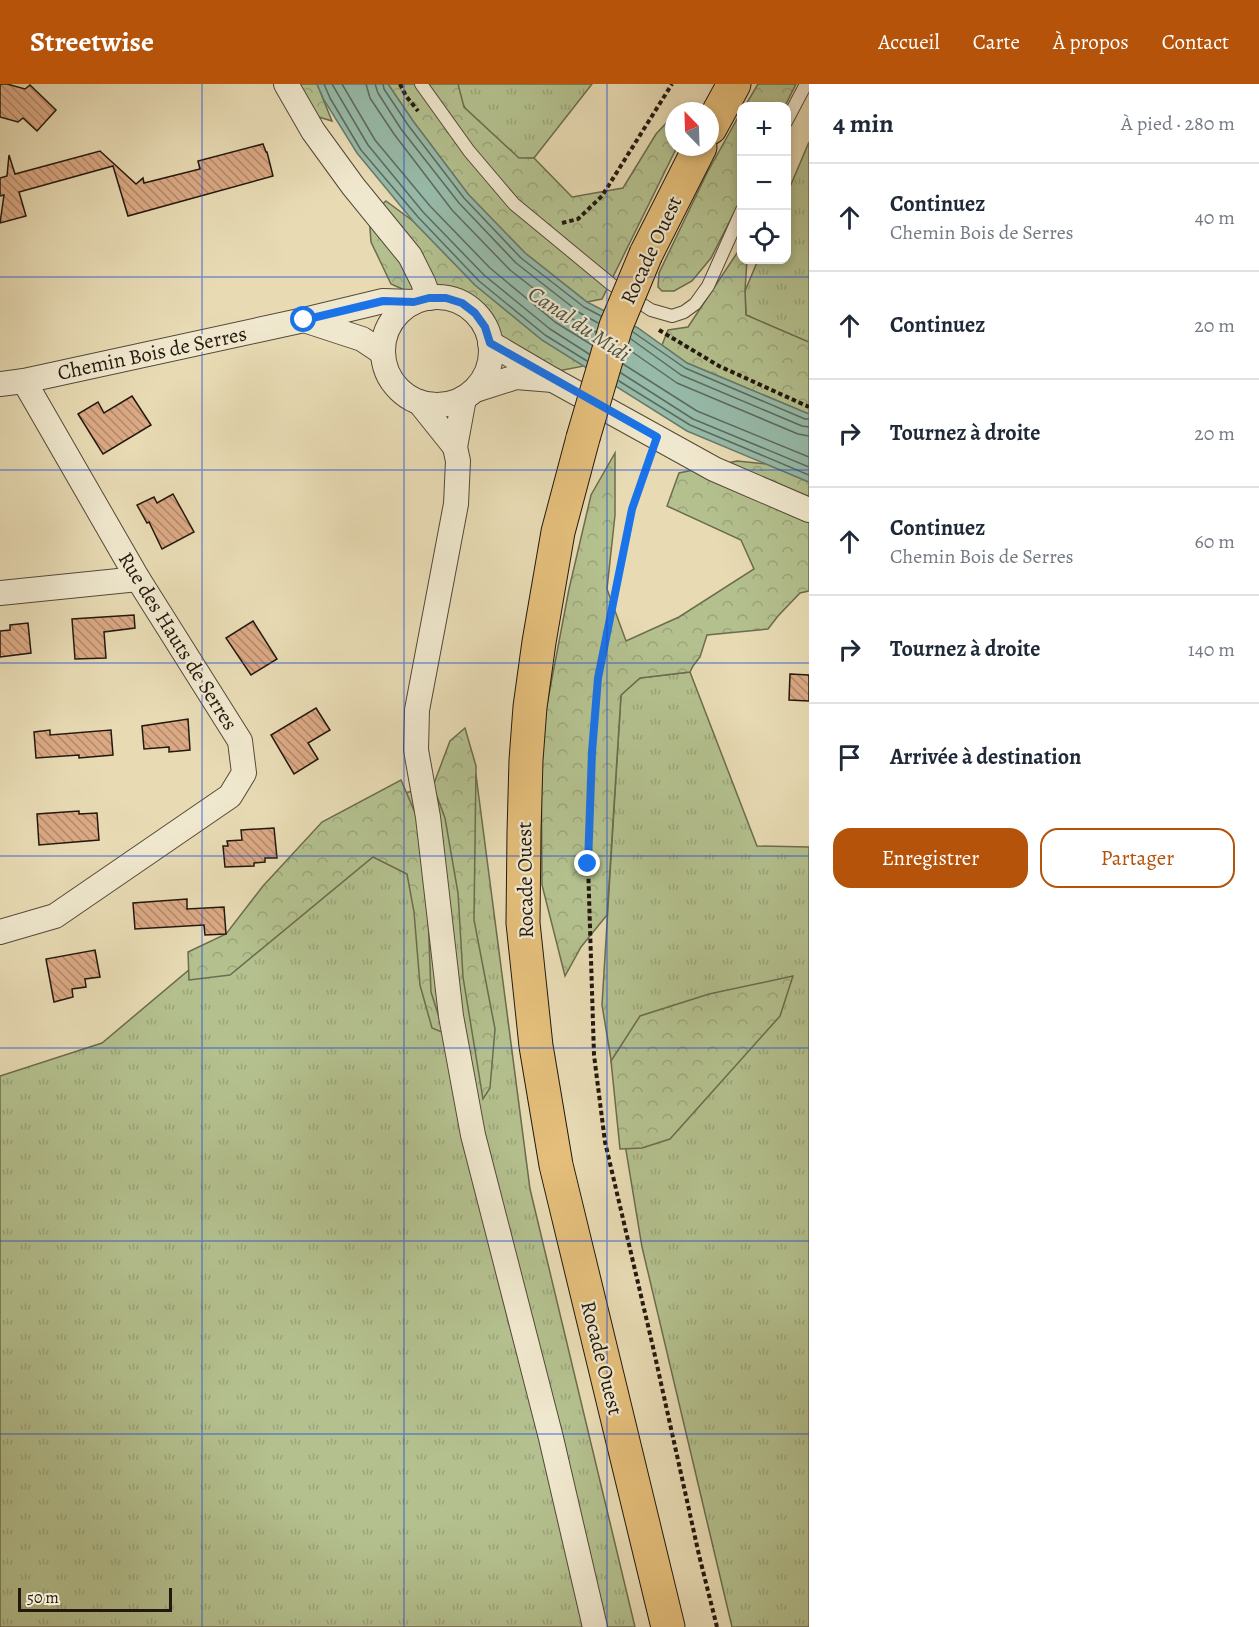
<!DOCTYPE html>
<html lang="fr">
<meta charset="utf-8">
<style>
body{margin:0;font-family:Alegreya,serif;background:#f2f2f3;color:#1f2937}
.controls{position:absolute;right:18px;top:18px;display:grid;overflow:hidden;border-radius:12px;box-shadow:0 3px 9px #0003}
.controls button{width:54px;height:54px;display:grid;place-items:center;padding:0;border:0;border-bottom:2px solid #e0e1e3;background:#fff;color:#1f2937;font:30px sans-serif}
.compass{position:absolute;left:665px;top:18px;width:54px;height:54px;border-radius:50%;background:#fff;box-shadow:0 3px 9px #0003;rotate:337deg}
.scale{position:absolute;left:18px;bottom:15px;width:154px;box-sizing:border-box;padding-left:6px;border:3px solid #23180e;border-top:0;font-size:16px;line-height:21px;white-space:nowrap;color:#23180e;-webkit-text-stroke:4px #f0e8ce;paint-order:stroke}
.stop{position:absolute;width:18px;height:18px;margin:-14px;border:4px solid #1a73e8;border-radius:50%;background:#fff}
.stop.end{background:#1a73e8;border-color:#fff;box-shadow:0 2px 6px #0008}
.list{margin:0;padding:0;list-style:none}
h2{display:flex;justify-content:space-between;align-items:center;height:78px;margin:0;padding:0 24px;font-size:26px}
h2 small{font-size:20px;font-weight:400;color:#747a83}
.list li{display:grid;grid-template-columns:39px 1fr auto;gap:18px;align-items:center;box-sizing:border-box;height:108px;padding:0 24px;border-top:2px solid #e0e1e3}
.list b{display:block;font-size:22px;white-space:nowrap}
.list p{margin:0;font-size:20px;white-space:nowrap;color:#747a83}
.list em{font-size:20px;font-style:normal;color:#747a83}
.actions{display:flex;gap:12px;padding:18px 24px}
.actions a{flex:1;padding:14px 0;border:2px solid #b45309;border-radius:18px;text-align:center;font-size:21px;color:#b45309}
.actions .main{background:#b45309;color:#fff}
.icon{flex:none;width:33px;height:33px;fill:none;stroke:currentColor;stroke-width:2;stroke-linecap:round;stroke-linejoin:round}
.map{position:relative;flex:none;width:809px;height:1543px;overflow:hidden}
header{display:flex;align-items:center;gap:36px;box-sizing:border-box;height:84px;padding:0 30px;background:#b45309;color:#fff}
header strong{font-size:28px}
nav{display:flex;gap:33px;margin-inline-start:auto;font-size:21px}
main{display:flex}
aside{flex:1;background:#fff}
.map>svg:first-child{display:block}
.grass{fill:url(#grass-tufts);stroke:#6c6c4e;stroke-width:1.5}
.forest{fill:url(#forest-crowns);stroke:#6c6c4e;stroke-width:1.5}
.water{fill:#97bbaa;stroke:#697a6c;stroke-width:1.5}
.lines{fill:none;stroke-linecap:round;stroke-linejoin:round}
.shore{stroke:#5d6a5c;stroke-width:1.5}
.building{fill:url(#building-back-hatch);stroke:#23180e;stroke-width:1.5}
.lane-casing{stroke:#544938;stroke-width:14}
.street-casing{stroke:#544938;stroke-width:26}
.primary-casing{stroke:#23180e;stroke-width:35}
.path{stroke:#23180e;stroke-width:4;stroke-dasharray:4.5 3;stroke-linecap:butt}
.lane{stroke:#f0e8ce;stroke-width:12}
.street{stroke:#f0e8ce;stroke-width:24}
.primary{stroke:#e4be7a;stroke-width:33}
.primary-bridge-casing{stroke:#23180e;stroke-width:35;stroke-linecap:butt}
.primary-bridge{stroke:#e4be7a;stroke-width:33}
.route{stroke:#1a73e8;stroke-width:8}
.grid{fill:none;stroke:#1d4ed8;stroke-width:1.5;stroke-opacity:0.55}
.labels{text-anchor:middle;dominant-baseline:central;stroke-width:4.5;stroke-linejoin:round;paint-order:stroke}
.street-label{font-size:21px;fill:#23180e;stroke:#f0e8ce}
.water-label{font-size:22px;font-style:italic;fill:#4c5145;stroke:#f0e8ce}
</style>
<header>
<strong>Streetwise</strong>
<nav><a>Accueil</a><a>Carte</a><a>À propos</a><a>Contact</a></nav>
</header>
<main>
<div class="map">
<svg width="809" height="1543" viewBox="0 0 809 1543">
<defs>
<pattern id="grass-tufts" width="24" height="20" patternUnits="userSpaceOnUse" patternTransform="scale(1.5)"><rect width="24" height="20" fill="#b4c18f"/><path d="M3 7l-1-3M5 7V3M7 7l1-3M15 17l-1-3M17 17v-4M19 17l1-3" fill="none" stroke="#9aa57a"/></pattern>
<pattern id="forest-crowns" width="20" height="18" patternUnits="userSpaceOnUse" patternTransform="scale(1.5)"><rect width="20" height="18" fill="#b4c18f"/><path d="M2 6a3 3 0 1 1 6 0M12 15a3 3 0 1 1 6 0" fill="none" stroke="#9aa57a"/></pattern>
<pattern id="building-back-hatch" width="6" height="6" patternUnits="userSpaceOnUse" patternTransform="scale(1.5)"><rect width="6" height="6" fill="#dba984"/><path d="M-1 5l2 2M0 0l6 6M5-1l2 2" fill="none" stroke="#b1896a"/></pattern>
</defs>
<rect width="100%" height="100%" fill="#e8dbb4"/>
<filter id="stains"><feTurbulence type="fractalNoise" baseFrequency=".00333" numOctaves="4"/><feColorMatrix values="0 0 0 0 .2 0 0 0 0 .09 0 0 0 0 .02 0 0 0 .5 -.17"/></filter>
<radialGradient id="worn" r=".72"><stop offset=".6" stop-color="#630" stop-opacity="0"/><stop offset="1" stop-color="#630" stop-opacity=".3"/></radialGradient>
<g class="grass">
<path d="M451,0H592L534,74L519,75L468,29Z"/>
<path d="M809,58V260L746,231L745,207L758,176H786L787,110Z"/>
<path d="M690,588L757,762L809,763V1543H732L642,1163L602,921L621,611L640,594Z"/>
<path d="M476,691L530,1105L635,1543H0V992L102,959L397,711Z"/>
</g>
<g class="forest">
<path d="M291,0H317L332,37L302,28Z"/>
<path d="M388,0H458L464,23L519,74H534L572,113L623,104L656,50L674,31V63H677L602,215L587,218L525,169L468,110L413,37Z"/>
<path d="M758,0H796L785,22H745Z"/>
<path d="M741,28L742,113L711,174L692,197L674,207H662L658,203L659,189L707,89Z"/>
<path d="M386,117L413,137L475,201L542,256L584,282L553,288L502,256L486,234L456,223L420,213L391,200L371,158L369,132Z"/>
<path d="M737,169H741L742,176H747L745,207L746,231L809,258V330L687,279L662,261L668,246L688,243Z"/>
<path d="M615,369V431L607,505L626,557L679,533L754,485L741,456L667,422L679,389L737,377L767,380L809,398V507L800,509L778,532L768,545L707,551L700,573L693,582L690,588L640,594L621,611L607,831L581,863L565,892L542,801L541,652L569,505L591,411Z"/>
<path d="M465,644L476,682L474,836L495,945L490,1004L483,1015L463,893L458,809L445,734L433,702L450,657Z"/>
<path d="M401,696L425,752L431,908L444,949L432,944L420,901L414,828L407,790L373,773L230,891L189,896L188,868L226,850L263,802L322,738Z"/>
<path d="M793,892L780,932L670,1055L642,1064L620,1065L611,977L640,932L709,910Z"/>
</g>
<path class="water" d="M317,0H388L413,37L468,110L525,169L587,218L638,244L687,279L809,330V398L687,347L542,256L475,201L413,137L357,69L324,16Z"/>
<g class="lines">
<g class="shore">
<path d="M324,0L330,14L361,66L418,133L479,197L545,251L587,277"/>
<path d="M332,0L368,61L423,128L484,191L550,245L589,270"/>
<path d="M342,0L375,56L430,122L490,184L555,238L592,261"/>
<path d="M366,0L370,14L394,50L452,126L510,186L574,236L596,248"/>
<path d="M375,0L378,9L401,45L459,119L516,179L580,229L598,239"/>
<path d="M383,0L384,5L408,41L464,114L521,174L584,223L601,232"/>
<path d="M633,248L685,284L805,335H809"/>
<path d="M631,255L681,291L802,342L809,343"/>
<path d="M628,265L677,299L798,350L809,352"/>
<path d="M623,280L697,327L809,373"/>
<path d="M621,289L693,335L809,383"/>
<path d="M619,297L690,341L809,391"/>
</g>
</g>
<g class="building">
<path d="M0,0H7L25,5L30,1L56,26L37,47L23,34L18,38L0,33Z"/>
<path d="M263,60L266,68H267L273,92L128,132L113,82L19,108L26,132L0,139L4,111L0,112V94L7,92L9,71L15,90L100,67L136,100L143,94L144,99L200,85L198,77Z"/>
<path d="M132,312L151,341L103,370L78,330L98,318L104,329Z"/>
<path d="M173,410L194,448L162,465L149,438L147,439L137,421L154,413L157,419Z"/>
<path d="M134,531L135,544L104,548L106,574L75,575L72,535Z"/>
<path d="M253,537L277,575L251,591L226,554Z"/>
<path d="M28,539L31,569L0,573V547L10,546V541Z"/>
<path d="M790,590L809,591V617L789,616Z"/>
<path d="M316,624L330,646L308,659L318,675L294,690L271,651Z"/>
<path d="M188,635L190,666L169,668V663L144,665L142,642Z"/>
<path d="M50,646V651L111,646L113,671L79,674V671L36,674L34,648Z"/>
<path d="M79,727V730L97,729L99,756L39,761L37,730Z"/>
<path d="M274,744L277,774H265V778L254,779V782L225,783L223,762H228L227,757L242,756L241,746Z"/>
<path d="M187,815V825L224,823L226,850L205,851L204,841L135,845L133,819Z"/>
<path d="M95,866L100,893L85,895L86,903L72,905L73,913L54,918L46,875Z"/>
</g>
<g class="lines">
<g class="lane-casing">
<g id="lane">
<path d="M421,0L469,67L514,120L611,200L651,226L672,232L684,228L695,220L708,202L742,126"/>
<path d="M786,38L806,0"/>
</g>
</g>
<g class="street-casing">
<g id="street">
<path d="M286,0L313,47L353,102L410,172L423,198L429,214"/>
<circle cx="437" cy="267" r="54"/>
<path d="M304,236L362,255L383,269"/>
<path d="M553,296L714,385L809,426"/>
<path d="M0,300L24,297L304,236L383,217L414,218"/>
<path d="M475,306L516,293L553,296L490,259"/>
<path d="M464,314L455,363L458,377L456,420L417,626L416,666L428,733L451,932L473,1051L551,1354L595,1543"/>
<path d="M419,318L455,363"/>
<path d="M0,509L138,495"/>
<path d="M0,848L55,832L230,712L244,689L240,657L138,495L24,297"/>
</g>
</g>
<g class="primary-casing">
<g id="primary">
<path d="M710,44L734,0"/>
<path d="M646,170L700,63"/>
<path d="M583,354L558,448L539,558L530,623L526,676L524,748L523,839L536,962L556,1081L668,1543"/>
</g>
</g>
<g class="path">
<path d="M400,0L406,12L418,27"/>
<path d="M562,139L578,135L602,112L672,0"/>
<path d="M659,246L719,282L809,323"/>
<path d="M650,374L632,425L598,594L592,668L588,780L594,971L605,1058L653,1263L699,1471L717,1543"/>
</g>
<use href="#lane" class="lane"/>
<use href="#street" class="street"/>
<use href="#primary" class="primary"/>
<g class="primary-bridge-casing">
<path id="primary-bridge" d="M583,354L616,242L646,170"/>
</g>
<use href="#primary-bridge" class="primary-bridge"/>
</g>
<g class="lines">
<path class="route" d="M304,236L383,217L414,218L429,214H446L462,219L475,229L485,243L490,259L657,353L632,425L598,594L592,668L588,780"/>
</g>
<path class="grid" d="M202,0V1543M404,0V1543M607,0V1543M0,193H809M0,386H809M0,579H809M0,772H809M0,964H809M0,1157H809M0,1350H809"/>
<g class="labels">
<g class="street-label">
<text transform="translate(651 166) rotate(-65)">Rocade Ouest</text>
<text transform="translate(152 269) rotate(-12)">Chemin Bois de Serres</text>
<text transform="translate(178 557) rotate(58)">Rue des Hauts de Serres</text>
<text transform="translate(525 796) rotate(-91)">Rocade Ouest</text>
<text transform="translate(602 1274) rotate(76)">Rocade Ouest</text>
</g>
<g class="water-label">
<text transform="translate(579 240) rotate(34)">Canal du Midi</text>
</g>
</g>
<rect width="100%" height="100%" filter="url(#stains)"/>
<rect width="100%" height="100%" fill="url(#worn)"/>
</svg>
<div class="controls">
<button>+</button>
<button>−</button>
<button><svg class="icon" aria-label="locate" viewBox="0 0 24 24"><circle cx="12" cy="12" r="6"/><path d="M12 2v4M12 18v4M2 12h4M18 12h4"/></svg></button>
</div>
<svg class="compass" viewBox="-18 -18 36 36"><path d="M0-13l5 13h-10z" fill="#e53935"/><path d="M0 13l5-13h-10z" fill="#747a83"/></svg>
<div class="scale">50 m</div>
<div class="stop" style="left:304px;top:236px"></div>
<div class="stop end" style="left:588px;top:780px"></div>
</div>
<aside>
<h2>4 min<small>À pied · 280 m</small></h2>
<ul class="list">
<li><svg class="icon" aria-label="ahead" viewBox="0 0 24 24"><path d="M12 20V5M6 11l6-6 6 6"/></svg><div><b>Continuez</b><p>Chemin Bois de Serres</p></div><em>40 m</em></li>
<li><svg class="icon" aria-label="ahead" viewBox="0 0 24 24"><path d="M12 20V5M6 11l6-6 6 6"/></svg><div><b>Continuez</b></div><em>20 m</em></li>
<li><svg class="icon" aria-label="right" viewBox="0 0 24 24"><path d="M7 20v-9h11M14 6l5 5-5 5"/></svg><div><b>Tournez à droite</b></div><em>20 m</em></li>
<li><svg class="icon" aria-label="ahead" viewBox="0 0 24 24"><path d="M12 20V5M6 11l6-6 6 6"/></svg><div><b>Continuez</b><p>Chemin Bois de Serres</p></div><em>60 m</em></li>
<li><svg class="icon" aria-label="right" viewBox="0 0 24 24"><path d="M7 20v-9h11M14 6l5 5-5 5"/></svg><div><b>Tournez à droite</b></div><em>140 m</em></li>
<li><svg class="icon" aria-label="arrive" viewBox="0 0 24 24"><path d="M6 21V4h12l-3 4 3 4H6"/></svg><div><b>Arrivée à destination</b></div></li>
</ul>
<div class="actions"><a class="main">Enregistrer</a><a>Partager</a></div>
</aside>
</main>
